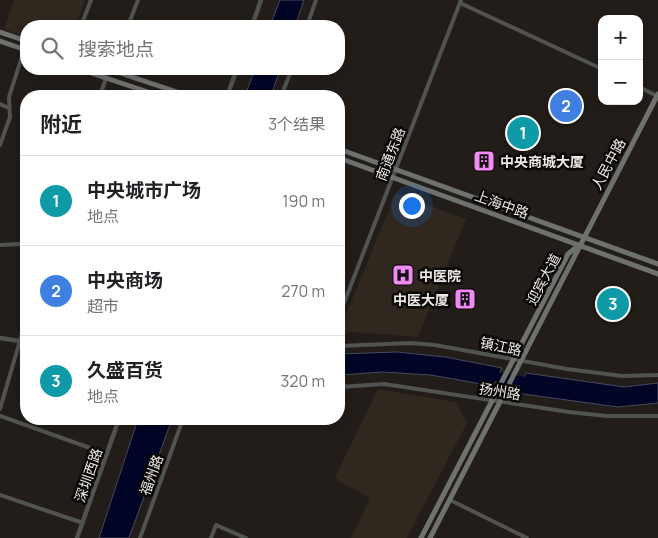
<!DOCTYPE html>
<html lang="zh">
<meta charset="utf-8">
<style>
body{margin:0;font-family:Manrope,"Noto Sans SC",sans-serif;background:#f2f2f2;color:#202124}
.controls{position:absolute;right:15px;top:15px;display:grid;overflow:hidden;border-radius:10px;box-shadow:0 2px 8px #0003}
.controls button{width:45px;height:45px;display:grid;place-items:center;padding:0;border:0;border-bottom:1px solid #e0e0e0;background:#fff;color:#202124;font:25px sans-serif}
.you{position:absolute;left:411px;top:205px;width:18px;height:18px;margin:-12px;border:4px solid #fff;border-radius:50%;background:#1a73e8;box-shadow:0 0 0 8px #1a73e833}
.badge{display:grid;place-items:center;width:32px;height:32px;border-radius:50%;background:#7e5182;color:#fff;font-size:16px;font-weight:700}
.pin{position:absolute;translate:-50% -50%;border:2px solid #fff;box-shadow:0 1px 5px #0006}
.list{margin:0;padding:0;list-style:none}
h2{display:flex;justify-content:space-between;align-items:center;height:65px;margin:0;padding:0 20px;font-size:21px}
h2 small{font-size:16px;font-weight:400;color:#757577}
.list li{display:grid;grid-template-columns:32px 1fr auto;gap:15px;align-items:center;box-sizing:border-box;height:90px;padding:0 20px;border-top:1px solid #e0e0e0}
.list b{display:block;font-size:19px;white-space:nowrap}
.list p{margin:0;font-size:16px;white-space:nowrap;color:#757577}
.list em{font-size:16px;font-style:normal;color:#757577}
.icon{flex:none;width:28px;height:28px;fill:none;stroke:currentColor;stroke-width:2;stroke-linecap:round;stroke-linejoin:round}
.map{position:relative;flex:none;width:658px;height:538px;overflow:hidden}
.search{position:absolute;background:#fff;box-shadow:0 2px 8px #0003;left:20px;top:20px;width:325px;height:55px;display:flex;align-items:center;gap:12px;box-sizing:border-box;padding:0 18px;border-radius:20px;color:#757577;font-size:19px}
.panel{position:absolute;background:#fff;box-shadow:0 2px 8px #0003;left:20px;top:90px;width:325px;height:335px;border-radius:20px}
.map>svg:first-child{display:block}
.built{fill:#30271f}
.water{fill:#000425;stroke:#47495f}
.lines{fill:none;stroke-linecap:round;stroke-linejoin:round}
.river{stroke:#000425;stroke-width:9}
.minor{stroke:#515351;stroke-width:4}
.tertiary{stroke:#515351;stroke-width:4.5}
.secondary{stroke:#6e716d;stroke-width:5}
.labels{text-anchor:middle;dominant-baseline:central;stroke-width:5;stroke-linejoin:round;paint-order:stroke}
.street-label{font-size:14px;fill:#ece9e7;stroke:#0a0806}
.poi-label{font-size:14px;font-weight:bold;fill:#ece9e7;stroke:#0a0806;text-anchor:start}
</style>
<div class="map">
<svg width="658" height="538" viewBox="0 0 658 538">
<rect width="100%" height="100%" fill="#221d19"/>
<g class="built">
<path d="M14,0H85L76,26H26V37L4,29Z"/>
<path d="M396,193L466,219L418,337L339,331Z"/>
<path d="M378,389L456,402L467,423L407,538H351L370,498L340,482L335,477Z"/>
</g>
<g class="water">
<path d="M280,0H304L295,26H270Z"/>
<path d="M255,69H280L271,96H245Z"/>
<path d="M397,352L445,357L502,368L493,386L431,375L383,372L339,375V354Z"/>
<path d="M526,373L624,387L658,383V403L618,407L516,393Z"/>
<path d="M138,419H172L129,538H99Z"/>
</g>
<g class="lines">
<path class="river" d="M487,375L534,383"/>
<g class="minor">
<path d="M460,3L602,69"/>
<path d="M81,26L91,0"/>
<path d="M128,26L138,0"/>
<path d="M307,26L316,0"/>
<path d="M639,87L657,96"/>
<path d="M100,96L106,78"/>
<path d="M281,96L292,69"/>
<path d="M0,104L9,108"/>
<path d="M0,145L10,117L9,97L24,50"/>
<path d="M0,245L21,244"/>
<path d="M339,316L461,0"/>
<path d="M339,346L410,343L435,345L567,369L622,376L658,375"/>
<path d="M339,387L384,384L569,412L607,416H658"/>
<path d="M0,409L26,320"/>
<path d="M0,416L107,454"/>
<path d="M0,495L83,523"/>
<path d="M450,500L527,538"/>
<path d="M140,538L183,419"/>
<path d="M211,538L216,525L246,538"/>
</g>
<g class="tertiary">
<path d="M252,26L261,0"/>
<path d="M227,96L237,69"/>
<path d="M0,338L26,342"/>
<path d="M77,538L119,419"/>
</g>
<g class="secondary">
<path d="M0,32L26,41"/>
<path d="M0,41L26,50"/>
<path d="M79,69L160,96"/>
<path d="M108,69L189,96"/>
<path d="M339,149L658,264"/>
<path d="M339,158L658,274"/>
<path d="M421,538L568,254L579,245"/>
<path d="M430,538L658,94"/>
</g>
</g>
<defs>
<g id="building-square" transform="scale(1.125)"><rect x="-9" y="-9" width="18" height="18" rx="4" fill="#f08bf5" stroke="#0a0806"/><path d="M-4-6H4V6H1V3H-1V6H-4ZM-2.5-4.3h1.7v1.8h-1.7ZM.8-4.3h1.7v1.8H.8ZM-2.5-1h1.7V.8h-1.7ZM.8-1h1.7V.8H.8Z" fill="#111"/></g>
<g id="hospital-square" transform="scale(1.125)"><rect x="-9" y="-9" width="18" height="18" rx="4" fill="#f08bf5" stroke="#0a0806"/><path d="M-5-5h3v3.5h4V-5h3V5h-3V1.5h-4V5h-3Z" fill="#111"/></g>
</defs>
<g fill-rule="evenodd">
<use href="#building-square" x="484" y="161"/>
<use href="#hospital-square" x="403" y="275"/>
<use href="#building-square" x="465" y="299"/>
</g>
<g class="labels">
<g class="street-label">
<text transform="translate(390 154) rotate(-69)">南通东路</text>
<text transform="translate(608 164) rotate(-62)">人民中路</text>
<text transform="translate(502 204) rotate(20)">上海中路</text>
<text transform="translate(543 279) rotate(-62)">迎宾大道</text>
<text transform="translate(501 346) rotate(12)">镇江路</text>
<text transform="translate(500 391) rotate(9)">扬州路</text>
<text transform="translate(88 475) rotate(-71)">深圳西路</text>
<text transform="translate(151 475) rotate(-70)">福州路</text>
</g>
<g class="poi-label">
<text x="500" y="161">中央商城大厦</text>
<text x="419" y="275">中医院</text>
<text x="449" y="299" text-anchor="end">中医大厦</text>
</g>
</g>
</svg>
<div class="controls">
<button>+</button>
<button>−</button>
</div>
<div class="you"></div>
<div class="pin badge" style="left:523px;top:133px;background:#0f9aa8">1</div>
<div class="pin badge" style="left:566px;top:106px;background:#3f7fe0">2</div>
<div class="pin badge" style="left:613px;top:304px;background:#0f9aa8">3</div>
<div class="search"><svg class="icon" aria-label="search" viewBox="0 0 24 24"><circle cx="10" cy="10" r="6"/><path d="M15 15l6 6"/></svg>搜索地点</div>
<section class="panel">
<h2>附近<small>3个结果</small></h2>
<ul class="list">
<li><span class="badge" style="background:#0f9aa8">1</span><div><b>中央城市广场</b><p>地点</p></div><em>190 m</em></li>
<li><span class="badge" style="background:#3f7fe0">2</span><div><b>中央商场</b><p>超市</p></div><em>270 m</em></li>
<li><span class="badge" style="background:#0f9aa8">3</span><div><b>久盛百货</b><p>地点</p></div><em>320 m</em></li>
</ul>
</section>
</div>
